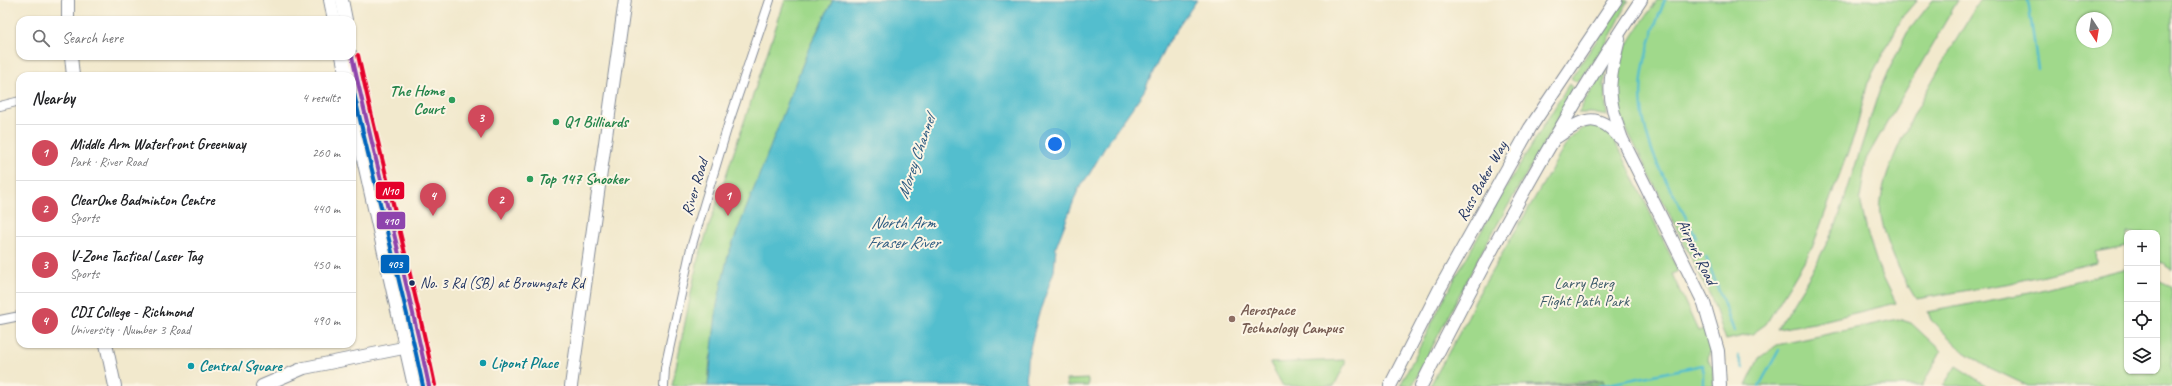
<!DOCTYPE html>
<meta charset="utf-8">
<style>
body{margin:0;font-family:Caveat,sans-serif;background:#f2f2f2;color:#202124}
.controls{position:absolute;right:12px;bottom:12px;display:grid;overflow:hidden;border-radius:8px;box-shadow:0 1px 3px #0004}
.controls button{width:36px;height:36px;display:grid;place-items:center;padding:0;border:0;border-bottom:1px solid #e0e0e0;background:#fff;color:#202124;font:20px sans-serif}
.compass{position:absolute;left:2076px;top:12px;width:36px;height:36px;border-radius:50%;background:#fff;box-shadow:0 1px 3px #0004;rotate:168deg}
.you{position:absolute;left:1055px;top:144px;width:14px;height:14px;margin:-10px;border:3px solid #fff;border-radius:50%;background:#1a73e8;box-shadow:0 0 0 6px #1a73e833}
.badge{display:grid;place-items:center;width:26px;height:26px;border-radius:50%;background:#d1495b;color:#fff;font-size:13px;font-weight:700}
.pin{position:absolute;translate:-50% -33px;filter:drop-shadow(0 1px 2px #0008)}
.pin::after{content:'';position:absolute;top:21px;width:14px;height:12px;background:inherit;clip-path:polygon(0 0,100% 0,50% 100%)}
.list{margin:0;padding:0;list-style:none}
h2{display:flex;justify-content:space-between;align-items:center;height:52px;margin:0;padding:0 16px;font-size:17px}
h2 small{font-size:13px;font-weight:400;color:#757577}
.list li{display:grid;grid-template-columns:26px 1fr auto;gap:12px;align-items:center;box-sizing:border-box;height:56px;padding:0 16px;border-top:1px solid #e0e0e0}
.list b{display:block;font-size:15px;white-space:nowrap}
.list p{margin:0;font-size:13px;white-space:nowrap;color:#757577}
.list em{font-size:13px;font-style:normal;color:#757577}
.icon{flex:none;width:22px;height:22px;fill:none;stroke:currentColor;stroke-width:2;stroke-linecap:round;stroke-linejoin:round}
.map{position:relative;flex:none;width:2172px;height:386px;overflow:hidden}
.search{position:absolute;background:#fff;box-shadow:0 1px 3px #0004;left:16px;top:16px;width:340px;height:44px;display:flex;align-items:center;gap:10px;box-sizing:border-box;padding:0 14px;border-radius:12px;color:#757577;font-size:15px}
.panel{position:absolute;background:#fff;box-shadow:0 1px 3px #0004;left:16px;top:72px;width:340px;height:276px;border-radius:12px}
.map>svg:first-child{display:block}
.green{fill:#a0d98b;stroke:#5e8474;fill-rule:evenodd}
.forest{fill:#80b977;stroke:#4e746a}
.water{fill:#53bece;stroke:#377696}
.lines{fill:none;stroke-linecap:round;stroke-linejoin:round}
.stream{stroke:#53bece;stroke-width:2.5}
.street-casing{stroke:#868c96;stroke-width:10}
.secondary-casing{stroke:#868c96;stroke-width:14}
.street{stroke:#fff;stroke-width:8}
.secondary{stroke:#fff;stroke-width:12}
.bus-1-casing{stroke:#fcf5e5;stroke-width:7}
.bus-2-casing{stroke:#fcf5e5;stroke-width:7}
.bus-3-casing{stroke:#fcf5e5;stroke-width:7}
.bus-1{stroke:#8e44ad;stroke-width:4}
.bus-2{stroke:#0065bd;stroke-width:4}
.bus-3{stroke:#e4002b;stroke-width:4}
.leisure-dot{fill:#2e9e5b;stroke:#fcf5e5;stroke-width:1.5}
.bus-dot{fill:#1b2f5e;stroke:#fcf5e5;stroke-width:1.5}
.education-dot{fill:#8d6e63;stroke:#fcf5e5;stroke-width:1.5}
.culture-dot{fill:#0f9aa8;stroke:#fcf5e5;stroke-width:1.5}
.labels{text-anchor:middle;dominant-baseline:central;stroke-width:4;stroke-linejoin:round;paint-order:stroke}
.bus-label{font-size:15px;fill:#1b2f5e;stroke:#fcf5e5;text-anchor:start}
.leisure-label{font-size:16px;font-weight:bold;fill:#27864d;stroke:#fcf5e5;text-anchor:start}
.street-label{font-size:16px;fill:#1b2f5e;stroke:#fcf5e5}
.park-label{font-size:16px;fill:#3c5a69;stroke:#fcf5e5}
.education-label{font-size:16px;font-weight:bold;fill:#785e54;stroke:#fcf5e5;text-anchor:start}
.culture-label{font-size:16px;font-weight:bold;fill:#0d838f;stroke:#fcf5e5;text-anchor:start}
.water-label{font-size:17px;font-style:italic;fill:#2c5a80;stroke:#fcf5e5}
.line-badge{stroke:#fcf5e5;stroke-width:1.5}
.badge-label{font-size:11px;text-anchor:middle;font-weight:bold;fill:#fff}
</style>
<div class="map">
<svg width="2172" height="386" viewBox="0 0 2172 386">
<rect width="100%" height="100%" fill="#fcf5e5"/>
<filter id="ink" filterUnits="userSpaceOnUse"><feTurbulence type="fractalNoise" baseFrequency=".025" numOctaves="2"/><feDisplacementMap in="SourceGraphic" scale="8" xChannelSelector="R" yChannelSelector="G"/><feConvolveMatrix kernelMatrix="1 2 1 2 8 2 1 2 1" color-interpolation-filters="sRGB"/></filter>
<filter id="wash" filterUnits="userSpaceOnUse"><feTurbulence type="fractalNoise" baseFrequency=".012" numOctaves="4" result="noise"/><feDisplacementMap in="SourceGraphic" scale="16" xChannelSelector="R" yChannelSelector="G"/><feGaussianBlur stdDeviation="0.9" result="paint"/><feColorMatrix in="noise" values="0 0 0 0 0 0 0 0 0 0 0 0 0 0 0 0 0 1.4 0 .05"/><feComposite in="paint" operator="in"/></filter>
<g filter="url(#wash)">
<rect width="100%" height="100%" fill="#f2e9cd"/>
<g class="green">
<path d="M785,0H833L809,48L784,115L710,359L708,386H672L698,259Z"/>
<path d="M1624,0H1629C1614,30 1601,58 1576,82L1571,78Z"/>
<path d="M1657,0H1917L1903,16L1868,82L1855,133L1812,248L1766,324L1752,334L1726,340L1711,297L1622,120C1619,112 1615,104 1615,96C1611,60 1639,28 1657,0Z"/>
<path d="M1933,0H1958L1866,159L1860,199L1867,232L1878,266L1896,303L1814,323L1777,329L1812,272L1837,223L1880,88L1907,33Z"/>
<path d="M1980,0H2172V270L2157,260V233H2127V248L2125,246L2096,252L2097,262L2011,283L1916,299C1901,275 1886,245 1881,216C1873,168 1955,44 1980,0ZM2082,18H2106V42H2082Z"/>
<path d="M1603,71H1606L1604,85L1607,116L1592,113H1578Z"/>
<path d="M1569,84L1572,87L1566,105L1482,251L1412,386H1400L1448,291L1503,192Z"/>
<path d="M1594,124L1607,131L1623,156L1678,271L1672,274L1698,331L1706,328L1711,342L1708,360L1713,367V386H1605L1603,380C1546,386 1487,386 1430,386L1467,319L1475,300L1568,141L1581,129Z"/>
<path d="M2124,269L2127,270V371H2157V279L2172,288V386H2028L1986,366L1964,352L1931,320L1928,312L2029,293Z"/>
<path d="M1898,319L1911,323L1941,351L1922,386H1746L1759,358L1777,345Z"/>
<path d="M1345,360V364L1334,386H1283L1270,363Z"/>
<path d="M1956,366L1987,386H1943Z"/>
<path d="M1088,379V386H1067L1066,380Z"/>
</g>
<path class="forest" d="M1603,380L1605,386H1527L1581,384Z"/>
<path class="water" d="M833,0H1197L1166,45L1144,91L1108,142L1090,173L1078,190L1056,247L1054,271L1038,316L1027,360L1026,386H708L717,305L728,255L809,48Z"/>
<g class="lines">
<g class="stream">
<path d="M1665,0C1640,60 1630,103 1658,165C1670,190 1685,213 1696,238"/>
<path d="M2028,0L2038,69"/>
<path d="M1706,257L1734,331"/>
<path d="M1738,356L1743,368"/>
<path d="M1599,386L1703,365V386"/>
<path d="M1759,386L1779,350"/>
</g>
</g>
</g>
<g filter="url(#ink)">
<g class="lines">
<g class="street-casing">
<g id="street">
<path d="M0,106L20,101"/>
<path d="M0,320L20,316"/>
<path d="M664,386L665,368L691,248L729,122L770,0"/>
</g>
</g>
<g class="secondary-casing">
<g id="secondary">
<path d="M68,0V20"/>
<path d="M330,0L334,20"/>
<path d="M342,0L346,20"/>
<path d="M1619,39C1608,83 1606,95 1622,139L1704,303L1718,351L1720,386"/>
<path d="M71,56L73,76"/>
<path d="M342,56L346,76"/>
<path d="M352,56L376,166L413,309L429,386"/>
<path d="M352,110L414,386"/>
<path d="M1557,137C1582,120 1596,110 1619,137"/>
<path d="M106,344L115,386"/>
<path d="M262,386L304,368L413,346"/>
<path d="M571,386L625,0"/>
<path d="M1390,386L1439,290L1530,128L1616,0"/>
<path d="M1421,386C1488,254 1558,123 1641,0"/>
</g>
</g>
<use href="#street" class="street"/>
<use href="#secondary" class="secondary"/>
<g class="bus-1-casing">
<path id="bus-1" d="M352,56C376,166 406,275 429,386"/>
</g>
<g class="bus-2-casing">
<path id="bus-2" d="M352,84C374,185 402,285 423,386"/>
</g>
<g class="bus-3-casing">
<path id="bus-3" d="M358,55C382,165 412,274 435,385"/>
</g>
<use href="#bus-1" class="bus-1"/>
<use href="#bus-2" class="bus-2"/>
<use href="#bus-3" class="bus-3"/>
</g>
</g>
<g class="leisure-dot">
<circle cx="452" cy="100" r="4"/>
<circle cx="556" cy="122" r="4"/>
<circle cx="530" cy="179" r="4"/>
</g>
<circle class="bus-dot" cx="412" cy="283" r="3.5"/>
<circle class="education-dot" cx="1232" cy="319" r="4"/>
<g class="culture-dot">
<circle cx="483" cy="363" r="4"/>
<circle cx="191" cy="366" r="4"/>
</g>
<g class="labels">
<g class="bus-label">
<text x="420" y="283">No. 3 Rd (SB) at Browngate Rd</text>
</g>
<g class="leisure-label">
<text x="444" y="91" text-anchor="end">The Home<tspan x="444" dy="18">Court</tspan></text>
<text x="564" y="122">Q1 Billiards</text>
<text x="538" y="179">Top 147 Snooker</text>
</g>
<g class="street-label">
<text transform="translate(1482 181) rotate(-61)">Russ Baker Way</text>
<text transform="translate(695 187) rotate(-73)">River Road</text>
<text transform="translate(1697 252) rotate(64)">Airport Road</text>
</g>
<g class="park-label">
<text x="1584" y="283">Larry Berg<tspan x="1584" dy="18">Flight Path Park</tspan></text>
</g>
<g class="education-label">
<text x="1240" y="310">Aerospace<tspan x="1240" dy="18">Technology Campus</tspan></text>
</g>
<g class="culture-label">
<text x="491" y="363">Lipont Place</text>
<text x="199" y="366">Central Square</text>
</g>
<g class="water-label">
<text transform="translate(916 157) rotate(-71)">Morey Channel</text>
<text x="903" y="222">North Arm<tspan x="903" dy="20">Fraser River</tspan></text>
</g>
</g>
<g class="line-badge">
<rect x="375" y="181" width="30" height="19" rx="4" fill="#e4002b"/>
<rect x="376" y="211" width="30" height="19" rx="4" fill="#8e44ad"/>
<rect x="380" y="254" width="30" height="20" rx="4" fill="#0065bd"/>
</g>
<g class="badge-label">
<text x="390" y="195">N10</text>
<text x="391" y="225">410</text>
<text x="395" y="268">403</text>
</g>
</svg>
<div class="controls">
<button>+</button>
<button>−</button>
<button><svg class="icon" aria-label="locate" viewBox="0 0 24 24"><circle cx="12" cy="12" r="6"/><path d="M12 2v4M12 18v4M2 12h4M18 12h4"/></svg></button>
<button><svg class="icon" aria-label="layers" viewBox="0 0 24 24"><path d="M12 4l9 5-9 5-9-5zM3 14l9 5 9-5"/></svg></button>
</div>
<svg class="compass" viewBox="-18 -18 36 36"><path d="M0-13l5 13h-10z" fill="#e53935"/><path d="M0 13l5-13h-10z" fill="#757577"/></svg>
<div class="you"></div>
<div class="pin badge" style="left:728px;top:216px">1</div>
<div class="pin badge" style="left:501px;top:220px">2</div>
<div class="pin badge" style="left:481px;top:138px">3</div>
<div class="pin badge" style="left:433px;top:216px">4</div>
<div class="search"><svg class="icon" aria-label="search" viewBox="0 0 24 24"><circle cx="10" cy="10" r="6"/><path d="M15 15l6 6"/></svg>Search here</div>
<section class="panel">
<h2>Nearby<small>4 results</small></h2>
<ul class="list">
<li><span class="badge">1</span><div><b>Middle Arm Waterfront Greenway</b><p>Park · River Road</p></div><em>260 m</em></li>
<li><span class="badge">2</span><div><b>ClearOne Badminton Centre</b><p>Sports</p></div><em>440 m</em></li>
<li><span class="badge">3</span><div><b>V-Zone Tactical Laser Tag</b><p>Sports</p></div><em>450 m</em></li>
<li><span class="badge">4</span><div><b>CDI College - Richmond</b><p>University · Number 3 Road</p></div><em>490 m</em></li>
</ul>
</section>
</div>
